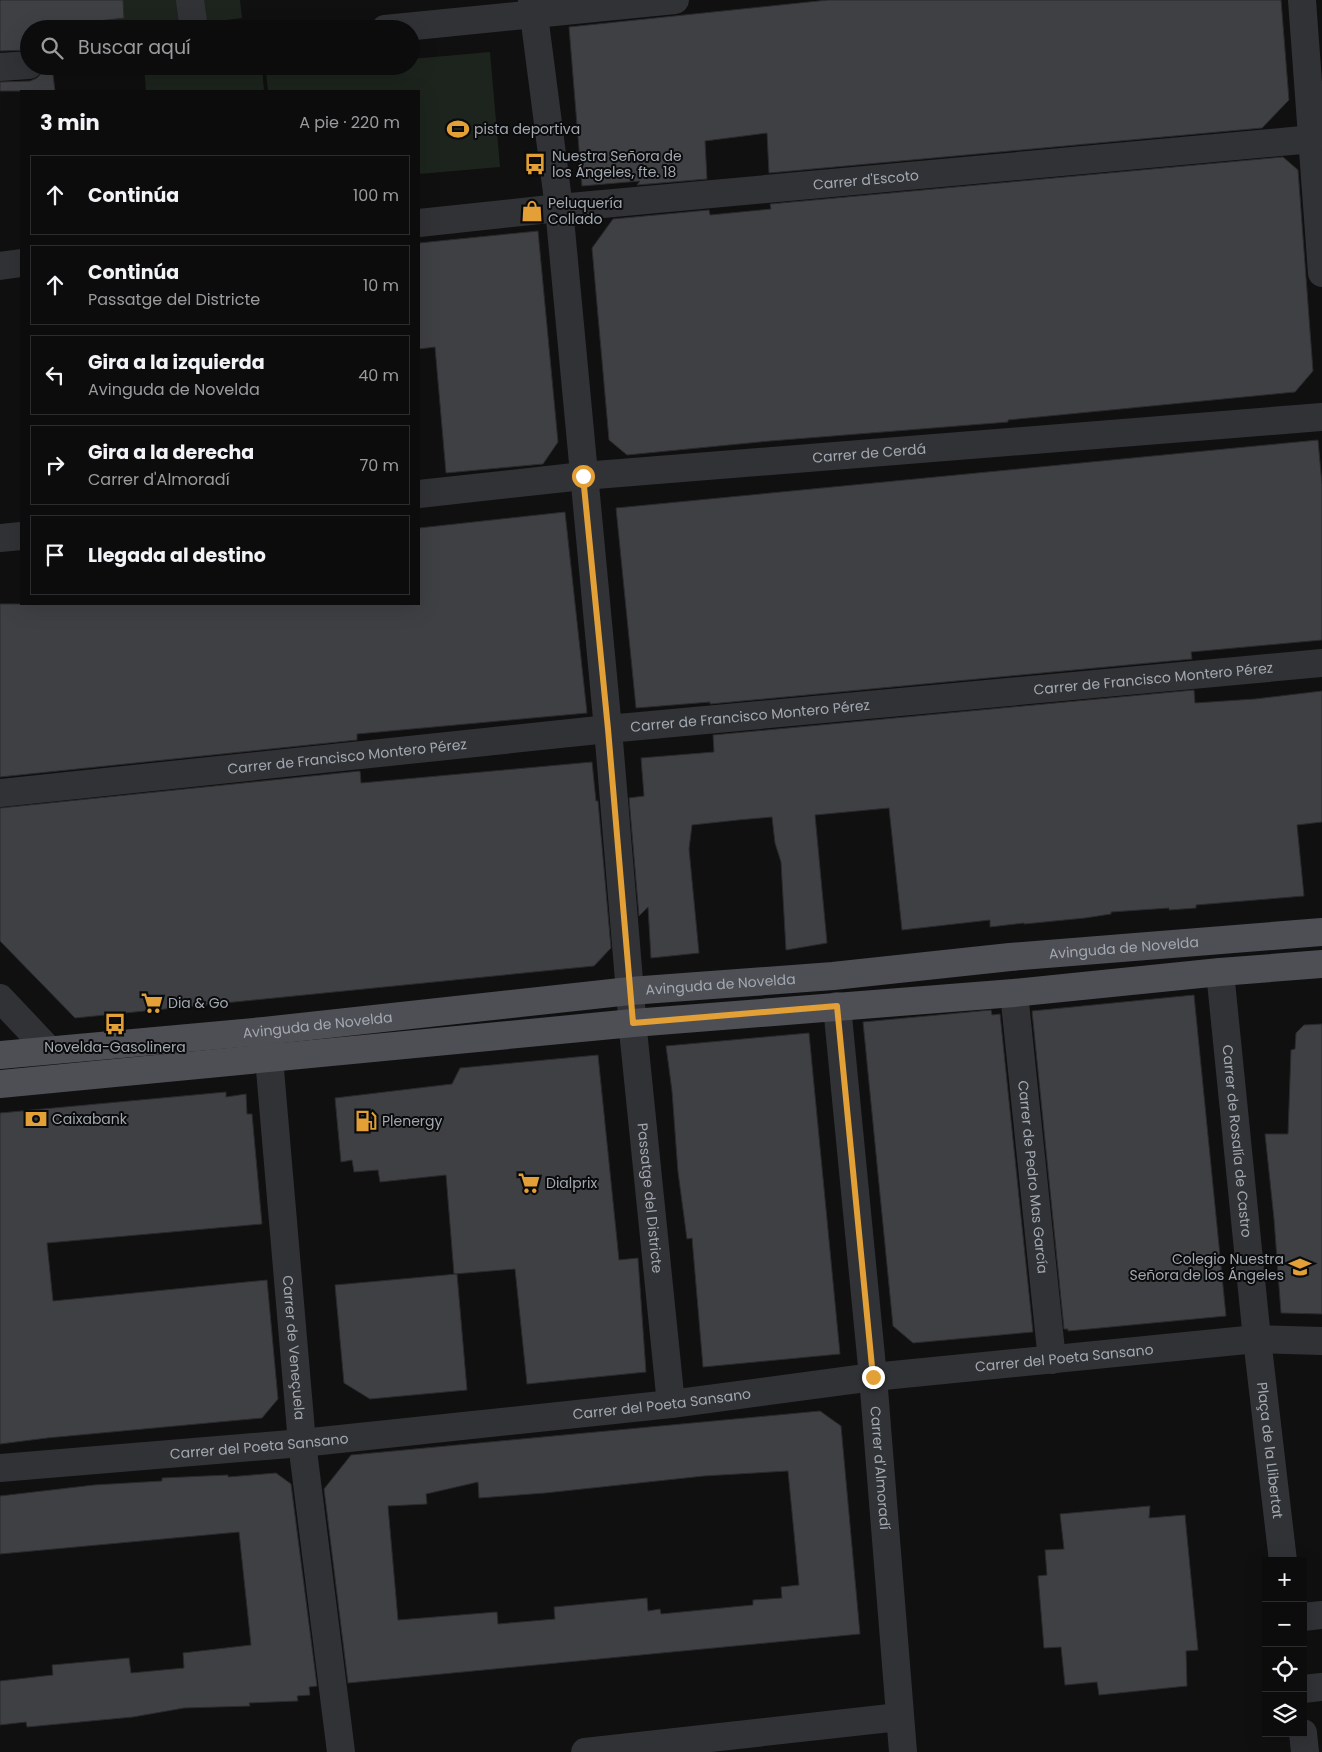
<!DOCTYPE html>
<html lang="es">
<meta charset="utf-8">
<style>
body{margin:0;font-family:Poppins,sans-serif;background:#1a1a1b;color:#f1f3f6}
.controls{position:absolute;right:15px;bottom:15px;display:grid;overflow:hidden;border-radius:0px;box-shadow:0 5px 20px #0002}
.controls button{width:45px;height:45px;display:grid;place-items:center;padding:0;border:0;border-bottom:1px solid #2c2c2e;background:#0c0c0d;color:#f1f3f6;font:25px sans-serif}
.stop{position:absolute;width:15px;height:15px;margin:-11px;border:4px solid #e2a037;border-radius:50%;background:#fff}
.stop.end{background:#e2a037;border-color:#fff;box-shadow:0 1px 5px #0008}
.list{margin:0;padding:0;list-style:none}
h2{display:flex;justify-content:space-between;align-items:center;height:65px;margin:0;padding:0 20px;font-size:21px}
h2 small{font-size:16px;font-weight:400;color:#9a9b9d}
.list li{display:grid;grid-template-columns:32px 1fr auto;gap:15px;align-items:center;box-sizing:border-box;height:80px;margin:0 10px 10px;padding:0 10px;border:1px solid #2c2c2e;border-radius:0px}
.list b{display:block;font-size:19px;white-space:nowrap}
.list p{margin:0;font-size:16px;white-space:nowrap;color:#9a9b9d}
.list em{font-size:16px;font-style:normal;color:#9a9b9d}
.icon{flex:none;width:28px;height:28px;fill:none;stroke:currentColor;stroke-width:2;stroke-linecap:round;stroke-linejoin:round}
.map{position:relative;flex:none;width:1322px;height:1752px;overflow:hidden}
.search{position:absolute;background:#0c0c0d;box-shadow:0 5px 20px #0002;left:20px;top:20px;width:400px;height:55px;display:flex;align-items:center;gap:12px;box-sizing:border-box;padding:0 18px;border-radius:28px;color:#9a9b9d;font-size:19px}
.panel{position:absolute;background:#0c0c0d;box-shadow:0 5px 20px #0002;left:20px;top:90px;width:400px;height:515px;border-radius:0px}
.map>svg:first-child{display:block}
.green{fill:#1d241d}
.building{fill:#3f4044;stroke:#2a2a2d;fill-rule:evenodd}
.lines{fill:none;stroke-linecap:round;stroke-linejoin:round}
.minor{stroke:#313236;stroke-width:28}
.major{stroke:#4e4f55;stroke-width:28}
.route{stroke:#e2a037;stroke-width:6}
.labels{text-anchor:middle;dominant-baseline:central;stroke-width:4;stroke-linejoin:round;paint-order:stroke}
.poi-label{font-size:14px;fill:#a2a8b1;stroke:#0b0b0c;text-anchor:start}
.street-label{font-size:14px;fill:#a2a8b1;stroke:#0b0b0c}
</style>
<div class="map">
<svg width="1322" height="1752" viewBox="0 0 1322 1752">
<rect width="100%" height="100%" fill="#101011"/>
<g class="green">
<path d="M0,0H240L242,18L155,29H29Z"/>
<path d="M490,52L500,167L419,174V91H268L266,72L331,66H411V59Z"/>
<path d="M144,66H262L264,91H146Z"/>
</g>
<g class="building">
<path d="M0,0H123L124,18L48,27V29H29V50L0,51Z"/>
<path d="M828,0H1281L1289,100L1262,128L769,173L767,133L705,141L707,179L637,185L640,181L582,186L569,27Z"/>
<path d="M44,66H52L55,91H0V82L30,81L37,78L43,72Z"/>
<path d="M1283,157L1298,170L1313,371L1295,392L1018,419L1008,420V422L770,441L627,455L609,440L592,248L613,219L709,210L710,215L771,209L770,204Z"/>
<path d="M538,231L558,442L543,464L446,473L435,347L419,349V243Z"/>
<path d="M1318,440L1322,484V640L1191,652L1192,659L710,704V702L636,708L616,508Z"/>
<path d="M565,512L587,713L357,734V740L0,777V604H419V528Z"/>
<path d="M1194,690L1195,703L1255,699L1322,691V822L1297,825L1304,896L1196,905V908L1169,910V908L1111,912V914L1085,918L1024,924V923L990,927V920L902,930L889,808L815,815L827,943L786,950L781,862L775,843L772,817L738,820L692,825L689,849L699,953L651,958L648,907L639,916L629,798L644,796L641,758L714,752L713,735Z"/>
<path d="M592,762L596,801H598L611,948L594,966L75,1018L0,941V808L360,771L361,783Z"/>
<path d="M1194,995L1226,1316L1068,1331V1329H1064L1032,1011Z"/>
<path d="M991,1010L992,1015L1000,1014L1033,1332L913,1343L893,1326L863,1022Z"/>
<path d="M1322,1024V1314L1281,1313L1274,1219L1265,1134H1288L1291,1050L1295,1049L1296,1033L1304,1025Z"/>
<path d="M809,1033L840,1354L703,1367L692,1238L687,1239L678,1172L672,1091L666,1046Z"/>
<path d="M598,1055L619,1260L638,1258L646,1372L527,1384L515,1269L454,1274L446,1175L380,1182L378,1170L354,1172L352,1160L341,1162L335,1098L452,1084L460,1068Z"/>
<path d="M226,1092V1097L246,1094L247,1114H252L262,1224L47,1243L53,1301L267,1280L278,1399L262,1418L47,1438L0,1444V1113Z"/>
<path d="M457,1274L467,1390L370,1399L344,1383L335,1285Z"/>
<path d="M820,1411L841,1426L860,1634L348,1683L324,1489L351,1455ZM788,1471L799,1585L781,1587L782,1598L753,1600V1605L661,1614L660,1609L648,1611L647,1598L554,1607L555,1619L498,1624L497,1612L398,1620L388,1506L427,1504L426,1494L478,1482L479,1498L545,1493L704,1476Z"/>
<path d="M276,1473L291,1484L317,1686L309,1687L310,1695L297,1696L298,1701L249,1703L250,1706L184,1708L133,1717L27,1727L26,1722L0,1725V1681L53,1675L52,1665L129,1658L131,1673L184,1668L183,1653L251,1645L239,1532L0,1554V1496L94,1485L162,1481V1478L228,1475V1477Z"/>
<path d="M1150,1506L1149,1518L1185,1515L1198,1650L1186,1651L1187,1686L1099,1695L1097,1682L1065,1685L1061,1647L1044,1648L1038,1576L1047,1575L1045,1550L1064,1549L1060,1514Z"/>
</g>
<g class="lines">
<g class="minor">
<path d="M190,0L194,29"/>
<path id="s1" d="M532,0L559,208L608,729L634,1040L671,1404"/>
<path d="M1302,0L1322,273"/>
<path d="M385,29L675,0"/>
<path d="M0,67L29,65"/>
<path id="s2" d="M419,223L559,208L1313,139"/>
<path d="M0,266L21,263"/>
<path id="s3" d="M419,494L583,476L1322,417"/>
<path d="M0,538L21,536"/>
<path id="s4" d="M0,793L608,729L1322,663"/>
<path id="s5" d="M1220,972L1257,1339L1283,1561"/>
<path id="s6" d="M1014,993L1052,1360"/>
<path d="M0,998L49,1050"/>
<path id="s7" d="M837,1006L873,1377L903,1752"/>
<path id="s8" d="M265,1035L269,1058L302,1443L341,1752"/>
<path id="s9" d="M0,1468L302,1443L671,1404L873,1377L1226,1342L1257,1339L1322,1341"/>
<path d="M1303,1617L1322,1615"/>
<path d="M1303,1689L1322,1687"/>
<path d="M1303,1733L1305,1752"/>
<path d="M585,1752L899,1717"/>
</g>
<g class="major">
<path id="s10" d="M0,1055L264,1031L630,991L833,976L1010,957L1322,932"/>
<path d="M0,1084L633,1023L1014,993L1220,972L1322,964"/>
</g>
</g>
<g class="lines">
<path class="route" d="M583,476L608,729L633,1023L837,1006L873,1377"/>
</g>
<defs>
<g id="stadium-bare" transform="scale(1.725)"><path d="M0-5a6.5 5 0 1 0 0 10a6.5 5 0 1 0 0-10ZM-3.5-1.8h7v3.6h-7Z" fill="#e2a037" stroke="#0b0b0c" stroke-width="2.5" paint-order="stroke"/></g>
<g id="bus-bare" transform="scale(1.725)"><path d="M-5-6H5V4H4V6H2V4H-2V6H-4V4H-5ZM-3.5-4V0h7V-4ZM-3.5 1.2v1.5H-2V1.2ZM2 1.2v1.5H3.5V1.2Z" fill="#e2a037" stroke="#0b0b0c" stroke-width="2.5" paint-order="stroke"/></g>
<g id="shop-bare" transform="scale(1.725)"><path d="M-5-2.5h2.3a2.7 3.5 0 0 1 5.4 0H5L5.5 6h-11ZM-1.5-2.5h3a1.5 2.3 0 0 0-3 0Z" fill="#e2a037" stroke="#0b0b0c" stroke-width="2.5" paint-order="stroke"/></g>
<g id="supermarket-bare" transform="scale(1.725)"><path d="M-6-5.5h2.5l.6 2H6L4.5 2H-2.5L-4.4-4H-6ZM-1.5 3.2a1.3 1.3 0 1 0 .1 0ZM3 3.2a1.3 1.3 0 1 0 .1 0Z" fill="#e2a037" stroke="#0b0b0c" stroke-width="2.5" paint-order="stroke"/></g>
<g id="bank-bare" transform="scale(1.725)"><path d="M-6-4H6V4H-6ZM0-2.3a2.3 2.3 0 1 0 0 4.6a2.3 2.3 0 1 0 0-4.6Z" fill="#e2a037" stroke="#0b0b0c" stroke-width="2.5" paint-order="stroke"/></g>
<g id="fuel-bare" transform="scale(1.725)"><path d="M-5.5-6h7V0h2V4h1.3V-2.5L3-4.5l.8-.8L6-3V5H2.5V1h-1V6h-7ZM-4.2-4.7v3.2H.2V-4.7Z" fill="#e2a037" stroke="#0b0b0c" stroke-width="2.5" paint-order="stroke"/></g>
<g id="school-bare" transform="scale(1.725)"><path d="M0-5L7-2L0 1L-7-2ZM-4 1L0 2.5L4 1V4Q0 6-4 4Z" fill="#e2a037" stroke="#0b0b0c" stroke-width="2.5" paint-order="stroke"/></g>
</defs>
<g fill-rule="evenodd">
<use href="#stadium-bare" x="458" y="129"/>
<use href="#bus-bare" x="535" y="164"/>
<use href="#shop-bare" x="532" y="211"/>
<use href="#supermarket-bare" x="152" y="1003"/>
<use href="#bus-bare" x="115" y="1024"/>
<use href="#bank-bare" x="36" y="1119"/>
<use href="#fuel-bare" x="366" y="1121"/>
<use href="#supermarket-bare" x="529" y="1183"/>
<use href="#school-bare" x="1300" y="1267"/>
</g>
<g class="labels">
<g class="poi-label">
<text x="474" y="129">pista deportiva</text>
<text x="552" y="156">Nuestra Señora de<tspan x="552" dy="16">los Ángeles, fte. 18</tspan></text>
<text x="548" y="203">Peluquería<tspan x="548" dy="16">Collado</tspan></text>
<text x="168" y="1003">Dia &amp; Go</text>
<text x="115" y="1047" text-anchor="middle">Novelda-Gasolinera</text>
<text x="52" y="1119">Caixabank</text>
<text x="382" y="1121">Plenergy</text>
<text x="546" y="1183">Dialprix</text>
<text x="1284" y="1259" text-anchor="end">Colegio Nuestra<tspan x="1284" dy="16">Señora de los Ángeles</tspan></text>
</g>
<g class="street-label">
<text stroke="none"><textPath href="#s2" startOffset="449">Carrer d'Escoto</textPath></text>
<text stroke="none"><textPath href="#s3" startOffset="452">Carrer de Cerdá</textPath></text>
<text stroke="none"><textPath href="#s4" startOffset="1159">Carrer de Francisco Montero Pérez</textPath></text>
<text stroke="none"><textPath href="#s4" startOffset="754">Carrer de Francisco Montero Pérez</textPath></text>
<text stroke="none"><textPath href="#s4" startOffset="349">Carrer de Francisco Montero Pérez</textPath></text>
<text stroke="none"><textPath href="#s10" startOffset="1129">Avinguda de Novelda</textPath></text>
<text stroke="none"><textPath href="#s10" startOffset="724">Avinguda de Novelda</textPath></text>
<text stroke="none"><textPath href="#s10" startOffset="319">Avinguda de Novelda</textPath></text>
<text stroke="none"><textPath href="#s5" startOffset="170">Carrer de Rosalía de Castro</textPath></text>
<text stroke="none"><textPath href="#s6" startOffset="185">Carrer de Pedro Mas García</textPath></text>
<text stroke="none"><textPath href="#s1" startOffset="1204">Passatge del Districte</textPath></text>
<text stroke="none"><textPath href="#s8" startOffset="314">Carrer de Veneçuela</textPath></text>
<text stroke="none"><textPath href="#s9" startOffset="1070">Carrer del Poeta Sansano</textPath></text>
<text stroke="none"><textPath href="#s9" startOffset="665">Carrer del Poeta Sansano</textPath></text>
<text stroke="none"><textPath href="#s9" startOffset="260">Carrer del Poeta Sansano</textPath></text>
<text stroke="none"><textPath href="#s5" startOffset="481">Plaça de la Llibertat</textPath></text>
<text stroke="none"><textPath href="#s7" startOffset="464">Carrer d'Almoradí</textPath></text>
</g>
</g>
</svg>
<div class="controls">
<button>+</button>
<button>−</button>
<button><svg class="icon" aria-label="locate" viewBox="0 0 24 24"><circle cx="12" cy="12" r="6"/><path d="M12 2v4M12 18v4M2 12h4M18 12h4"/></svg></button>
<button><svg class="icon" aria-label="layers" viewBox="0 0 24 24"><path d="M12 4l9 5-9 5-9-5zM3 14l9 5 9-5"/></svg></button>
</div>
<div class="stop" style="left:583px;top:476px"></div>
<div class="stop end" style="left:873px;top:1377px"></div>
<div class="search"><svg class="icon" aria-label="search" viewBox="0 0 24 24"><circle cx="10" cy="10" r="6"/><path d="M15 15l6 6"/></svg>Buscar aquí</div>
<section class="panel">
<h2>3 min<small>A pie · 220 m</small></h2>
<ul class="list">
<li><svg class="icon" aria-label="ahead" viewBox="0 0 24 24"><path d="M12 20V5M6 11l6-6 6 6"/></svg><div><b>Continúa</b></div><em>100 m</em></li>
<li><svg class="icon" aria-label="ahead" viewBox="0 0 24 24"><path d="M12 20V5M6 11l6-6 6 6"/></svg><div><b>Continúa</b><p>Passatge del Districte</p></div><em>10 m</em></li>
<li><svg class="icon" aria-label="left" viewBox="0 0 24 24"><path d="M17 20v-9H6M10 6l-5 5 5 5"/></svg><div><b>Gira a la izquierda</b><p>Avinguda de Novelda</p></div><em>40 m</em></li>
<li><svg class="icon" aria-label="right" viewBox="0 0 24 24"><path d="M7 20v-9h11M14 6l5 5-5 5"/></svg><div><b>Gira a la derecha</b><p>Carrer d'Almoradí</p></div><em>70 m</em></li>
<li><svg class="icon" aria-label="arrive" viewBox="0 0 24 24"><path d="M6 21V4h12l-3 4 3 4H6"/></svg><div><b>Llegada al destino</b></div></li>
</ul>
</section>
</div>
